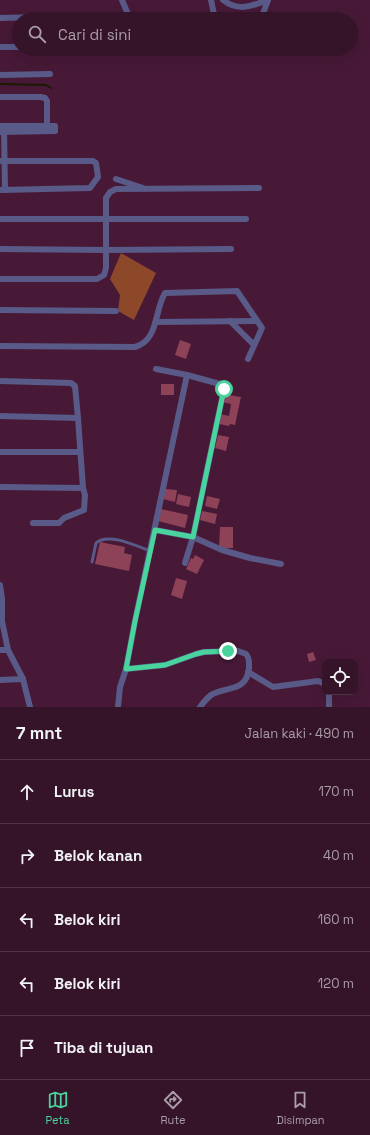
<!DOCTYPE html>
<html lang="id">
<meta charset="utf-8">
<style>
body{margin:0;font-family:"Space Grotesk",sans-serif;background:#402035;color:#f1f3f6}
.controls{position:absolute;right:12px;bottom:12px;display:grid;overflow:hidden;border-radius:8px;box-shadow:0 4px 16px #0002}
.controls button{width:36px;height:36px;display:grid;place-items:center;padding:0;border:0;border-bottom:1px solid #4f3246;background:#351329;color:#f1f3f6;font:20px sans-serif}
.stop{position:absolute;width:12px;height:12px;margin:-9px;border:3px solid #49d49d;border-radius:50%;background:#fff}
.stop.end{background:#49d49d;border-color:#fff;box-shadow:0 1px 4px #0008}
.list{margin:0;padding:0;list-style:none}
h2{display:flex;justify-content:space-between;align-items:center;height:52px;margin:0;padding:0 16px;font-size:17px}
h2 small{font-size:13px;font-weight:400;color:#aa9ea8}
.list li{display:grid;grid-template-columns:26px 1fr auto;gap:12px;align-items:center;box-sizing:border-box;height:64px;padding:0 16px;border-top:1px solid #4f3246}
.list b{display:block;font-size:15px;white-space:nowrap}
.list em{font-size:13px;font-style:normal;color:#aa9ea8}
.icon{flex:none;width:22px;height:22px;fill:none;stroke:currentColor;stroke-width:2;stroke-linecap:round;stroke-linejoin:round}
.map{position:relative;flex:none;width:370px;height:707px;overflow:hidden}
.search{position:absolute;background:#351329;box-shadow:0 4px 16px #0002;left:12px;right:12px;top:12px;height:44px;display:flex;align-items:center;gap:10px;box-sizing:border-box;padding:0 14px;border-radius:22px;color:#aa9ea8;font-size:15px}
.sheet{height:372px;background:#351329}
nav{display:flex;justify-content:space-around;align-items:center;box-sizing:border-box;height:56px;border-top:1px solid #4f3246;background:#351329;font-size:11px;color:#aa9ea8}
nav a{display:grid;justify-items:center;gap:2px}
nav .on{color:#49d49d}
.map>svg:first-child{display:block}
.forest{fill:#8d4729}
.lines{fill:none;stroke-linecap:round;stroke-linejoin:round}
.stream{stroke:#1d1a02;stroke-width:2}
.building{fill:#8d4258}
.lane{stroke:#595a88;stroke-width:3}
.street{stroke:#595a88;stroke-width:6}
.route{stroke:#49d49d;stroke-width:5}
</style>
<div class="map">
<svg width="370" height="707" viewBox="0 0 370 707">
<rect width="100%" height="100%" fill="#471937"/>
<path class="forest" d="M121,253L156,273L134,320L118,311L120,295L110,279Z"/>
<g class="lines">
<path class="stream" d="M0,84L46,85L51,88"/>
</g>
<g class="building">
<path d="M180,340L191,344L186,359L175,355Z"/>
<rect x="161" y="384" width="13" height="11"/>
<path d="M223,394L241,397L235,425L230,424L229,426L219,424L220,414L229,416L231,404L222,402Z"/>
<path d="M218,435L229,437L226,451L215,448Z"/>
<path d="M165,489L177,490L175,502L163,499Z"/>
<path d="M178,494L191,497L189,507L176,504Z"/>
<path d="M207,496L220,499L217,509L205,506Z"/>
<path d="M161,509L188,515L185,528L158,521Z"/>
<path d="M202,511L217,514L215,524L200,520Z"/>
<path d="M220,527H233V548H219Z"/>
<path d="M100,542L125,547L124,553L132,555L129,571L95,564Z"/>
<path d="M195,555L204,560L197,574L186,569L191,558L193,559Z"/>
<path d="M176,578L187,581L182,599L171,595Z"/>
<path d="M313,652L316,660L309,662L307,654Z"/>
</g>
<g class="lines">
<path class="lane" d="M92,562L96,543C108,532 137,546 150,551"/>
<g class="street">
<path d="M122,0L130,19"/>
<path d="M211,0L215,19"/>
<path d="M223,0C238,12 252,6 268,0"/>
<path d="M0,18L42,17"/>
<path d="M261,19L268,0"/>
<path d="M0,47H19"/>
<path d="M0,75L50,74"/>
<path d="M0,97H41L45,98L47,101V126"/>
<path d="M0,126H55V131L0,132"/>
<path d="M4,128L5,190"/>
<path d="M0,161H93L96,163L98,177L90,188L0,190"/>
<path d="M116,179L143,188"/>
<path d="M0,219H246"/>
<path d="M0,249L106,250L231,249"/>
<path d="M0,279H97L104,275L106,268V198L110,192L116,189L259,188"/>
<path d="M0,310L116,311"/>
<path d="M230,321L254,345"/>
<path d="M156,322L257,321"/>
<path d="M1,346L135,347C159,340 154,311 165,293L237,291L262,328L248,359"/>
<path d="M156,369L187,375L220,384L224,389L193,537L185,563"/>
<path d="M0,381L71,383L75,386L78,418L0,416"/>
<path d="M0,452H80"/>
<path d="M0,487L83,488L78,418"/>
<path d="M33,523H59L64,518L84,510L85,495L83,488"/>
<path d="M155,530L193,537L222,550L250,558L281,564"/>
<path d="M0,585L2,599V621L8,650L23,679L30,707"/>
<path d="M0,650H8"/>
<path d="M126,669L165,665L196,654L204,652L238,651L246,654C250,658 249,663 249,668C247,693 225,686 211,695C207,698 203,703 200,707"/>
<path d="M248,672L273,687L318,681L325,684"/>
<path d="M0,680L23,679"/>
<path d="M329,692V707"/>
<path d="M118,707L120,687L126,669L135,621L187,375"/>
</g>
</g>
<g class="lines">
<path class="route" d="M224,389L193,537L155,530L135,621L126,669L165,665L196,654L204,652L228,651"/>
</g>
</svg>
<div class="controls">
<button><svg class="icon" aria-label="locate" viewBox="0 0 24 24"><circle cx="12" cy="12" r="6"/><path d="M12 2v4M12 18v4M2 12h4M18 12h4"/></svg></button>
</div>
<div class="stop" style="left:224px;top:389px"></div>
<div class="stop end" style="left:228px;top:651px"></div>
<div class="search"><svg class="icon" aria-label="search" viewBox="0 0 24 24"><circle cx="10" cy="10" r="6"/><path d="M15 15l6 6"/></svg>Cari di sini</div>
</div>
<section class="sheet">
<h2>7 mnt<small>Jalan kaki · 490 m</small></h2>
<ul class="list">
<li><svg class="icon" aria-label="ahead" viewBox="0 0 24 24"><path d="M12 20V5M6 11l6-6 6 6"/></svg><div><b>Lurus</b></div><em>170 m</em></li>
<li><svg class="icon" aria-label="right" viewBox="0 0 24 24"><path d="M7 20v-9h11M14 6l5 5-5 5"/></svg><div><b>Belok kanan</b></div><em>40 m</em></li>
<li><svg class="icon" aria-label="left" viewBox="0 0 24 24"><path d="M17 20v-9H6M10 6l-5 5 5 5"/></svg><div><b>Belok kiri</b></div><em>160 m</em></li>
<li><svg class="icon" aria-label="left" viewBox="0 0 24 24"><path d="M17 20v-9H6M10 6l-5 5 5 5"/></svg><div><b>Belok kiri</b></div><em>120 m</em></li>
<li><svg class="icon" aria-label="arrive" viewBox="0 0 24 24"><path d="M6 21V4h12l-3 4 3 4H6"/></svg><div><b>Tiba di tujuan</b></div></li>
</ul>
</section>
<nav>
<a class="on"><svg class="icon" aria-label="map" viewBox="0 0 24 24"><path d="M3 6l6-2 6 2 6-2v14l-6 2-6-2-6 2zM9 4v14M15 6v14"/></svg>Peta</a>
<a><svg class="icon" aria-label="directions" viewBox="0 0 24 24"><path d="M12 3l9 9-9 9-9-9zM9 14v-3h6M13 9l2 2-2 2"/></svg>Rute</a>
<a><svg class="icon" aria-label="saved" viewBox="0 0 24 24"><path d="M7 4h10v16l-5-4-5 4z"/></svg>Disimpan</a>
</nav>
